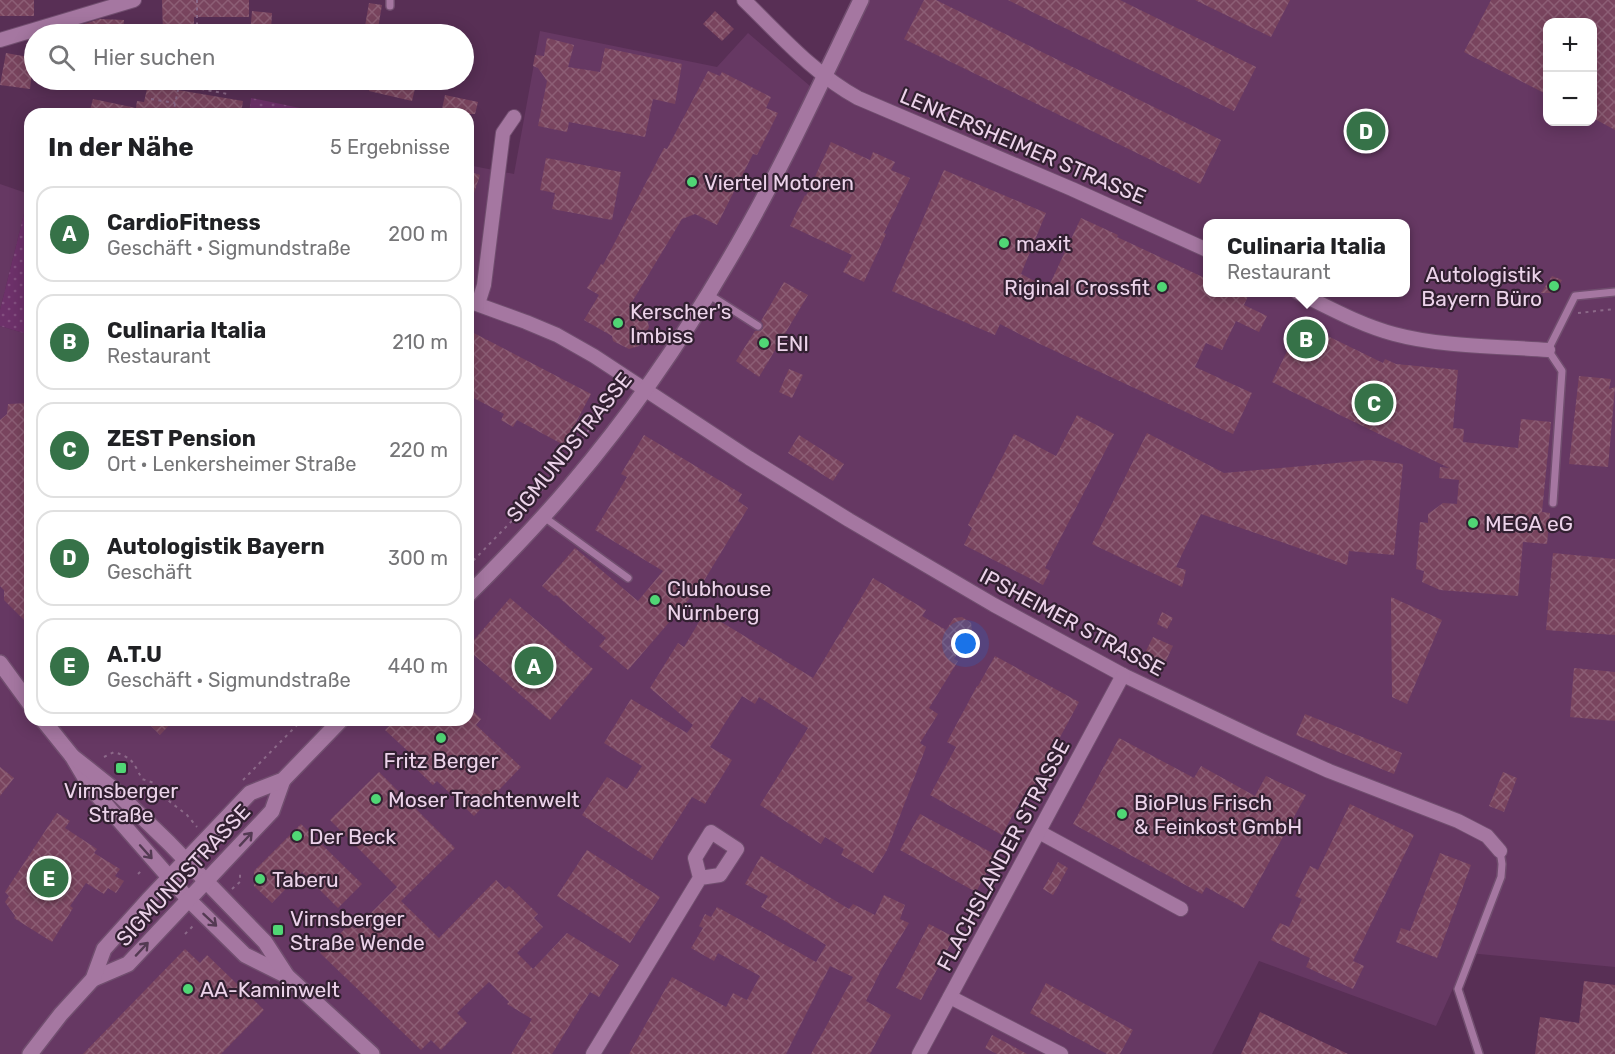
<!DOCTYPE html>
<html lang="de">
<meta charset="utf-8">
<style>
body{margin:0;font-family:Rubik,sans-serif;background:#f6f6f6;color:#202124}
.controls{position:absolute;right:18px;top:18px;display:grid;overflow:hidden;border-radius:12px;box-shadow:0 3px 15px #0003}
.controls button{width:54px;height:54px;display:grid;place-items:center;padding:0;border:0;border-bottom:2px solid #e0e0e0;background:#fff;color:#202124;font:30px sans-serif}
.you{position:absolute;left:966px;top:644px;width:21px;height:21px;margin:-15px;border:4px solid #fff;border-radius:50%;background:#1a73e8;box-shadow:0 0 0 9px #1a73e833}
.badge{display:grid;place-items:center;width:39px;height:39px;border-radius:50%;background:#367248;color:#fff;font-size:20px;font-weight:700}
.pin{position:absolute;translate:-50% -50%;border:3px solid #fff;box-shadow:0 2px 6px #0006}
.popup{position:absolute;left:1203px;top:219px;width:207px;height:78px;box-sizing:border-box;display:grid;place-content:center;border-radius:12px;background:#fff;filter:drop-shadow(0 2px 4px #0005);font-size:20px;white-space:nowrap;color:#757577}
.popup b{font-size:22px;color:#202124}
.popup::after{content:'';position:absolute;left:50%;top:100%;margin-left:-12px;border:12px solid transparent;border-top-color:#fff}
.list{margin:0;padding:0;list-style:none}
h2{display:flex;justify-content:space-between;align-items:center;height:78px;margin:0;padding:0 24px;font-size:26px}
h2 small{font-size:20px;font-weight:400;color:#757577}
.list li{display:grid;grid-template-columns:39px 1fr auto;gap:18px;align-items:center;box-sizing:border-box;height:96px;margin:0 12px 12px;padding:0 12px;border:2px solid #e0e0e0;border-radius:18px}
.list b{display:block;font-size:22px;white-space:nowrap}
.list p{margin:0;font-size:20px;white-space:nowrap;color:#757577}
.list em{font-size:20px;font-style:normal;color:#757577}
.icon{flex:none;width:33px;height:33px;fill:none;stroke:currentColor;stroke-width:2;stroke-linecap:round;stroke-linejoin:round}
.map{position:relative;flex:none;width:1615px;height:1054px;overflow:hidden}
.search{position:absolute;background:#fff;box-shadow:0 3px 15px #0003;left:24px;top:24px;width:450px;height:66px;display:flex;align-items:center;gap:15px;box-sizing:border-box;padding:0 21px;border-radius:33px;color:#757577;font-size:22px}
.panel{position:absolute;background:#fff;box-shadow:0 3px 15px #0003;left:24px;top:108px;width:450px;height:618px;border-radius:18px}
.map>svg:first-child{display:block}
.built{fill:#663863;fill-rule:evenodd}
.grass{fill:url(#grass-dots)}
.building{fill:url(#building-cross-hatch)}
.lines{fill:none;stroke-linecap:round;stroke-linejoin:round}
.lane-casing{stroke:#714e6f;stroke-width:10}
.street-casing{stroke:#714e6f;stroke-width:16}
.secondary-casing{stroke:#714e6f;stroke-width:18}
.path{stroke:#8c6989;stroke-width:2;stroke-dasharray:3 4.5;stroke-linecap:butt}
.lane{stroke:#a577a1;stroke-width:7}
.street{stroke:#a577a1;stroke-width:14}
.secondary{stroke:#a577a1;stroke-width:15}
.oneway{stroke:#543a53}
.poi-dot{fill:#50d675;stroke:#322031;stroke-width:2}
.labels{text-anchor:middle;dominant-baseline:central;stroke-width:4.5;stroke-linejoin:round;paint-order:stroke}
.street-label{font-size:21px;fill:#ecd3ea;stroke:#322031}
.poi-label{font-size:21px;fill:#ecd3ea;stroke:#322031;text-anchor:start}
</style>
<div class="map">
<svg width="1615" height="1054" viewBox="0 0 1615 1054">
<defs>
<pattern id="grass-dots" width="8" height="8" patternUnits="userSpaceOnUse" patternTransform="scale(1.5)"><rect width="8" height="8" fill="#6d316a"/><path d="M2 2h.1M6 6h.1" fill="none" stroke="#824e7f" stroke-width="1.8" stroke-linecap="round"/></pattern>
<pattern id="building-cross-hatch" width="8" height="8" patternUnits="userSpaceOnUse" patternTransform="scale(1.5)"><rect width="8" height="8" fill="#79445e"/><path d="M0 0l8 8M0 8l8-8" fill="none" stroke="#8c5e75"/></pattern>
</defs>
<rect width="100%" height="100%" fill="#582f55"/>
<g class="built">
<path d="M857,0H1615V967L1469,953L1436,1026L1259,961L1212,1054H0V326L30,335V720H468V165L514,174L540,31L717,67L748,33L810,86L824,56ZM1548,22H1592V122H1548ZM1207,224H1405V292H1207Z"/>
<path d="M0,184L29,194L0,310Z"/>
</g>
<g class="grass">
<path d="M251,98L329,114H249Z"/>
<path d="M30,190V335L0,326V310Z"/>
</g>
<g class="building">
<rect x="0" y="0" width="34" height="16"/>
<path d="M162,0H249V17H194V34H163Z"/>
<path d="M924,0H936L1221,140L1200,184L904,39Z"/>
<path d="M1008,0H1120L1256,67L1234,111Z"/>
<path d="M1195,0H1290L1271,37Z"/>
<path d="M1491,0H1615V130L1593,118V22H1548V95L1464,52Z"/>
<path d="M369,3L382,5L378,28L365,26Z"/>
<path d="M252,11L272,13L271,30H266L265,34H250Z"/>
<path d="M715,11L734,29L722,41L703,24Z"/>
<path d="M100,19L124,20L123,34H84V24Z"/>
<path d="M547,38L574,45L568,67L600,72L605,48L682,64L675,104L653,99L645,137L569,122L567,132L538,126L547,81L538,68L533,66L535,55L544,56Z"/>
<path d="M6,53L34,58V73L32,72L30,89L0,85Z"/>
<path d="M708,71L720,76L722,72L771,97L766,108L778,113L757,155L753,154L717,225L695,214L682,219L629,307L646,315L649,327L639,346L629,349L613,341L612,336L584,320L599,295L587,288L601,264L603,265L664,148L667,149Z"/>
<path d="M149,80H174L172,89L243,101L241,114H89L93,99L136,108L137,101L144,102Z"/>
<path d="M372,80H417L412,101L369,91Z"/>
<path d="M445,95L478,102L475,114H441Z"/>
<path d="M831,142L870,160L873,152L895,162L891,170L910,178L884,233L886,234L864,282L843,272L852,255L790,226L805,195L806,196Z"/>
<path d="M546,158L621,172L612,220L552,209L555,193L540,190Z"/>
<path d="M944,170L1046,213L1021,274L1048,288L1081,218L1118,235L1117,237L1207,279V292H1241L1248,296L1244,305L1267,316L1259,332L1236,321L1222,350L1206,343L1195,367L1252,393L1233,434L1025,337L1000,324L995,335L892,291Z"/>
<path d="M468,171L480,175L470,205H468Z"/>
<path d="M1552,276L1562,280L1555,293H1541Z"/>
<path d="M784,282L808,295L759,377L736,361L755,331H760L763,328V324L761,321Z"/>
<path d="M1301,323L1383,363L1385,359L1396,364L1458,370L1453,428L1464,429L1463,442L1518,448L1521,419L1551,422L1542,512L1550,513L1547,544L1523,542L1518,596L1440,590L1422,582L1424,571L1416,569L1420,522L1428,523V514L1443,503L1457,504L1459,480L1439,478L1440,467L1449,468L1272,382Z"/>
<path d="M468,330L591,394L564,445L517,420L513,427L501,420L504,414L468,395Z"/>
<path d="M789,369L803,375L792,398L779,392Z"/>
<path d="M1579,376L1611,379L1609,389L1615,387L1608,467L1569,464Z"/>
<path d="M30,403V626L4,600V590L0,586V420L7,414L8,404Z"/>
<path d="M1077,415L1114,434L1045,568L1050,571L1043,585L964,545L972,528L968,525L1014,434L1056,456Z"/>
<path d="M1147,433L1224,473L1369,460L1403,464L1394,555L1349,551L1347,565L1201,514L1176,567L1186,570L1182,587L1092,544Z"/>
<path d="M644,435L742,494L738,501L748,508L702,584L628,670L599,646L606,638L556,595L554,596L542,586L575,548L638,601L663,571L595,530L627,477L621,474Z"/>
<path d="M799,435L844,464L833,481L788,453Z"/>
<path d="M1553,553L1615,559V635L1546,630Z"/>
<path d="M873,578L926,610L922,616L946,630L954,618L962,617L971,623L972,630L954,659L958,661L929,708L938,714L920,743L926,747L887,850L873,873L841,855L844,849L825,837L821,844L760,805L808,728L759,697L755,704L742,696L710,747L732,760L705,804L692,797L652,860L582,815L607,777L627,789L642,766L604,743L631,699L687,733L693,725L650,688L678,643L684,647L705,612L813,678Z"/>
<path d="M1391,597L1442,620L1407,704L1392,697Z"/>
<path d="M510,598L593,669L550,720L468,650V647Z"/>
<path d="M1162,612L1173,618L1167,629L1157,624Z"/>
<path d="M1153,637L1173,646L1163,667L1143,657Z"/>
<path d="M995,656L1079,702L1031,791L1027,789L1002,835L930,795L956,747L947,742L977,686H978Z"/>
<path d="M1574,668L1615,672V721L1570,717Z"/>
<path d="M468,706L481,719L476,725L521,767L474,816L437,781L433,785L407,760L412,755L385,730L395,720H468Z"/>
<path d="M1305,714L1402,753L1394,774L1296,735Z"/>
<path d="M145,720H174L160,735Z"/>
<path d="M1119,738L1194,778L1201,766L1255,796L1266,776L1306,795L1244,908L1206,887L1202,894L1073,824Z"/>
<path d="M0,767L14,778L0,796Z"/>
<path d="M379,772L455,848L401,901L439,938L496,880L505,889L509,886L538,914L534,918L543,927L517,953L533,969L567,933L619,965L599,997L590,992L552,1054H511L532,1019L507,1004L509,1002L489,982L457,1013L467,1023L441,1050L431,1040L421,1050L320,953L350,924L355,929L397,887L330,820Z"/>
<path d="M1503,772L1517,778L1504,812L1489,806Z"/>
<path d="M1350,804L1414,835L1353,961L1364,966L1353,989L1306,967L1310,958L1271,940L1280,923L1289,927L1302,899L1295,896L1310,866L1318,870Z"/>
<path d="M57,813L70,821L65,828L97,849L94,853L120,869L115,876L124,881L116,893L108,888L104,894L86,883L70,906L73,908L52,942L14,918L15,916L5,902L9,896L5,892Z"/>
<path d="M920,814L996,855L976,892L900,850Z"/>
<path d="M301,824L362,884L338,908L302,872L272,903L254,886V871Z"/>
<path d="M587,850L660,897L630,943L557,896Z"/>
<path d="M1440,853L1471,865L1437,958L1396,942L1401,928L1410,931Z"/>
<path d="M761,856L849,909L853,904L875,915L884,895L905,905L900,919L909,923L883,966L866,1001L891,1015L870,1054H811L853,977L830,966L786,1054H629L672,977L726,1007L733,993L747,1000L760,976L718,953L714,961L691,948L703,928L699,926L705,914L711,917L717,907L816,962L826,945L761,907L768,896L745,884Z"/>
<path d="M1058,862L1068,868L1053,895L1043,889Z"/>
<path d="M929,924L954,937L921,1000L896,988Z"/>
<path d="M185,949L200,963L207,955L264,1010L221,1054H83Z"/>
<path d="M1584,981L1615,985V1054H1535L1540,1017L1579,1023Z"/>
<path d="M1046,983L1133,1030L1120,1054H1107L1030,1013Z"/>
<path d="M1260,1012L1348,1054H1241Z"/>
<path d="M992,1035L1027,1054H997L985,1048Z"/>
</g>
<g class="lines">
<g class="lane-casing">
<g id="lane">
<path d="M390,0V6"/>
<path d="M708,294L758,326"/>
<path d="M1553,503L1562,371L1548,350L1575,296L1615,292"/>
<path d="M544,517L628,578"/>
<path d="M1479,1054L1458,989L1501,877L1502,864L1500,851"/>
</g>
</g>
<g class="street-casing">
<g id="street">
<path d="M744,0C780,35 814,74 858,98L1072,189L1207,250"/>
<path d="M0,40L134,0"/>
<path d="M1297,292C1328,307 1360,325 1394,334C1442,347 1498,346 1548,350"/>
<path d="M468,301L526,322L557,335L594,356L749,458L849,520L994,605L1123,675L1258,739L1329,771L1458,821L1487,836L1500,851"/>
<path d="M478,304L484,285L503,133L514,117"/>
<path d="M1039,832L1181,909"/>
<path d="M950,997L1061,1054"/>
<path d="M593,1054L700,878L695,858L711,832L737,849L720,875L700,878"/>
<path d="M919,1054L1123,675"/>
</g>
</g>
<g class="secondary-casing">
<g id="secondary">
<path d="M468,595C503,560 538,524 570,486C628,418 682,340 727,263C777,179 818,89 861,0"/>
<path d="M0,663L30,704"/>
<path d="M43,720L72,756L91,788L189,900L245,955L287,976"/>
<path d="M72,756L111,787L169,843L265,942L287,976L372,1054"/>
<path d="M93,979L128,964L272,811L283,780"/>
<path d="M30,1054L61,1014L93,979L104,949L148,900L250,793L283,780L341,720"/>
</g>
</g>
<g class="path">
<path d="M197,0V34"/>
<path d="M179,85L228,94"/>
<path d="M151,99L175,103"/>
<path d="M173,114L180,80"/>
<path d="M1578,313L1615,309"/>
<path d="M468,566L540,492L620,390"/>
<path d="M104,757L114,752C133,758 133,762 142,779L154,783L155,792L160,794L187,815L197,827"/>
<path d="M243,780L302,720"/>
<path d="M138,874L142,870"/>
<path d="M232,889L240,882V871"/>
<path d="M278,930L279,929"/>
<path d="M185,934L193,926"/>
</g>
<use href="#lane" class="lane"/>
<use href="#street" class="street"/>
<use href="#secondary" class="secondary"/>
</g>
<defs><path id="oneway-shaft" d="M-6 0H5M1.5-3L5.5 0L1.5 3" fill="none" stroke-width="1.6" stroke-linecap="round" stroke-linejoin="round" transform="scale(1.5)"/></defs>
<g class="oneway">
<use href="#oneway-shaft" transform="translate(246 839) rotate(-47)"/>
<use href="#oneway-shaft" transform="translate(146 852) rotate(48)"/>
<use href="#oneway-shaft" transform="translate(210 920) rotate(43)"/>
<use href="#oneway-shaft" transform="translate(142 949) rotate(-47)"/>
</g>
<g class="poi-dot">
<circle cx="692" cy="182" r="6"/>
<circle cx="1004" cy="243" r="6"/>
<circle cx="1554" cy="286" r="6"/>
<circle cx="1162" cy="287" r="6"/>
<circle cx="618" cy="323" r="6"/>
<circle cx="764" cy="343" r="6"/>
<circle cx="1473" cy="523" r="6"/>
<circle cx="655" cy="600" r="6"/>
<circle cx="441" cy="738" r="6"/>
<rect x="115" y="762" width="12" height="12" rx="3"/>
<circle cx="376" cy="799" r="6"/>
<circle cx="1122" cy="814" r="6"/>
<circle cx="297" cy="836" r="6"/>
<circle cx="260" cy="879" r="6"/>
<rect x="272" y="924" width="12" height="12" rx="3"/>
<circle cx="188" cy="989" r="6"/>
</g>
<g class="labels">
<g class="street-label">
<text transform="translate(1023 146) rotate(23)">LENKERSHEIMER STRASSE</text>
<text transform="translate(569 447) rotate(-51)">SIGMUNDSTRASSE</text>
<text transform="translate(1072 622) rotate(28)">IPSHEIMER STRASSE</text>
<text transform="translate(1003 855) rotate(-62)">FLACHSLANDER STRASSE</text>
<text transform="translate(183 875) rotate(-47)">SIGMUNDSTRASSE</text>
</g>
<g class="poi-label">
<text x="704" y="182">Viertel Motoren</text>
<text x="1016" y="243">maxit</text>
<text x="1542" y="274" text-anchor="end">Autologistik<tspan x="1542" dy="24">Bayern Büro</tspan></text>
<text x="1150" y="287" text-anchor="end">Riginal Crossfit</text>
<text x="630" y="311">Kerscher's<tspan x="630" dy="24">Imbiss</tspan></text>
<text x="776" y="343">ENI</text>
<text x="1485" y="523">MEGA eG</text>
<text x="667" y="588">Clubhouse<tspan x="667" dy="24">Nürnberg</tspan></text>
<text x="441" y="760" text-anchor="middle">Fritz Berger</text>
<text x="121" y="790" text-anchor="middle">Virnsberger<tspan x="121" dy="24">Straße</tspan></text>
<text x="388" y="799">Moser Trachtenwelt</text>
<text x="1134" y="802">BioPlus Frisch<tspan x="1134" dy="24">&amp; Feinkost GmbH</tspan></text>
<text x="309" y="836">Der Beck</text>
<text x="272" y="879">Taberu</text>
<text x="290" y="918">Virnsberger<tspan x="290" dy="24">Straße Wende</tspan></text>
<text x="200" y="989">AA-Kaminwelt</text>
</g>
</g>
</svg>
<div class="controls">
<button>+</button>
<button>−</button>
</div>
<div class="you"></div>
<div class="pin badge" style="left:534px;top:666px">A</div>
<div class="pin badge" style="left:1306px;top:339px">B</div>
<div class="popup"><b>Culinaria Italia</b>Restaurant</div>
<div class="pin badge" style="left:1374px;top:403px">C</div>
<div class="pin badge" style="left:1366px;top:131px">D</div>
<div class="pin badge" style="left:49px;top:878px">E</div>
<div class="search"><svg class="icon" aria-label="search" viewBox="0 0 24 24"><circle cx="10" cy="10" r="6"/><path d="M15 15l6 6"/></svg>Hier suchen</div>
<section class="panel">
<h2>In der Nähe<small>5 Ergebnisse</small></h2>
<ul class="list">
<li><span class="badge">A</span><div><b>CardioFitness</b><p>Geschäft · Sigmundstraße</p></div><em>200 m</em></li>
<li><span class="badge">B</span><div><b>Culinaria Italia</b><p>Restaurant</p></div><em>210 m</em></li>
<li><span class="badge">C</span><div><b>ZEST Pension</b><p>Ort · Lenkersheimer Straße</p></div><em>220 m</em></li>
<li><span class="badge">D</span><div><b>Autologistik Bayern</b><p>Geschäft</p></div><em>300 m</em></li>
<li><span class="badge">E</span><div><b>A.T.U</b><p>Geschäft · Sigmundstraße</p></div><em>440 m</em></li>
</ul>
</section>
</div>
